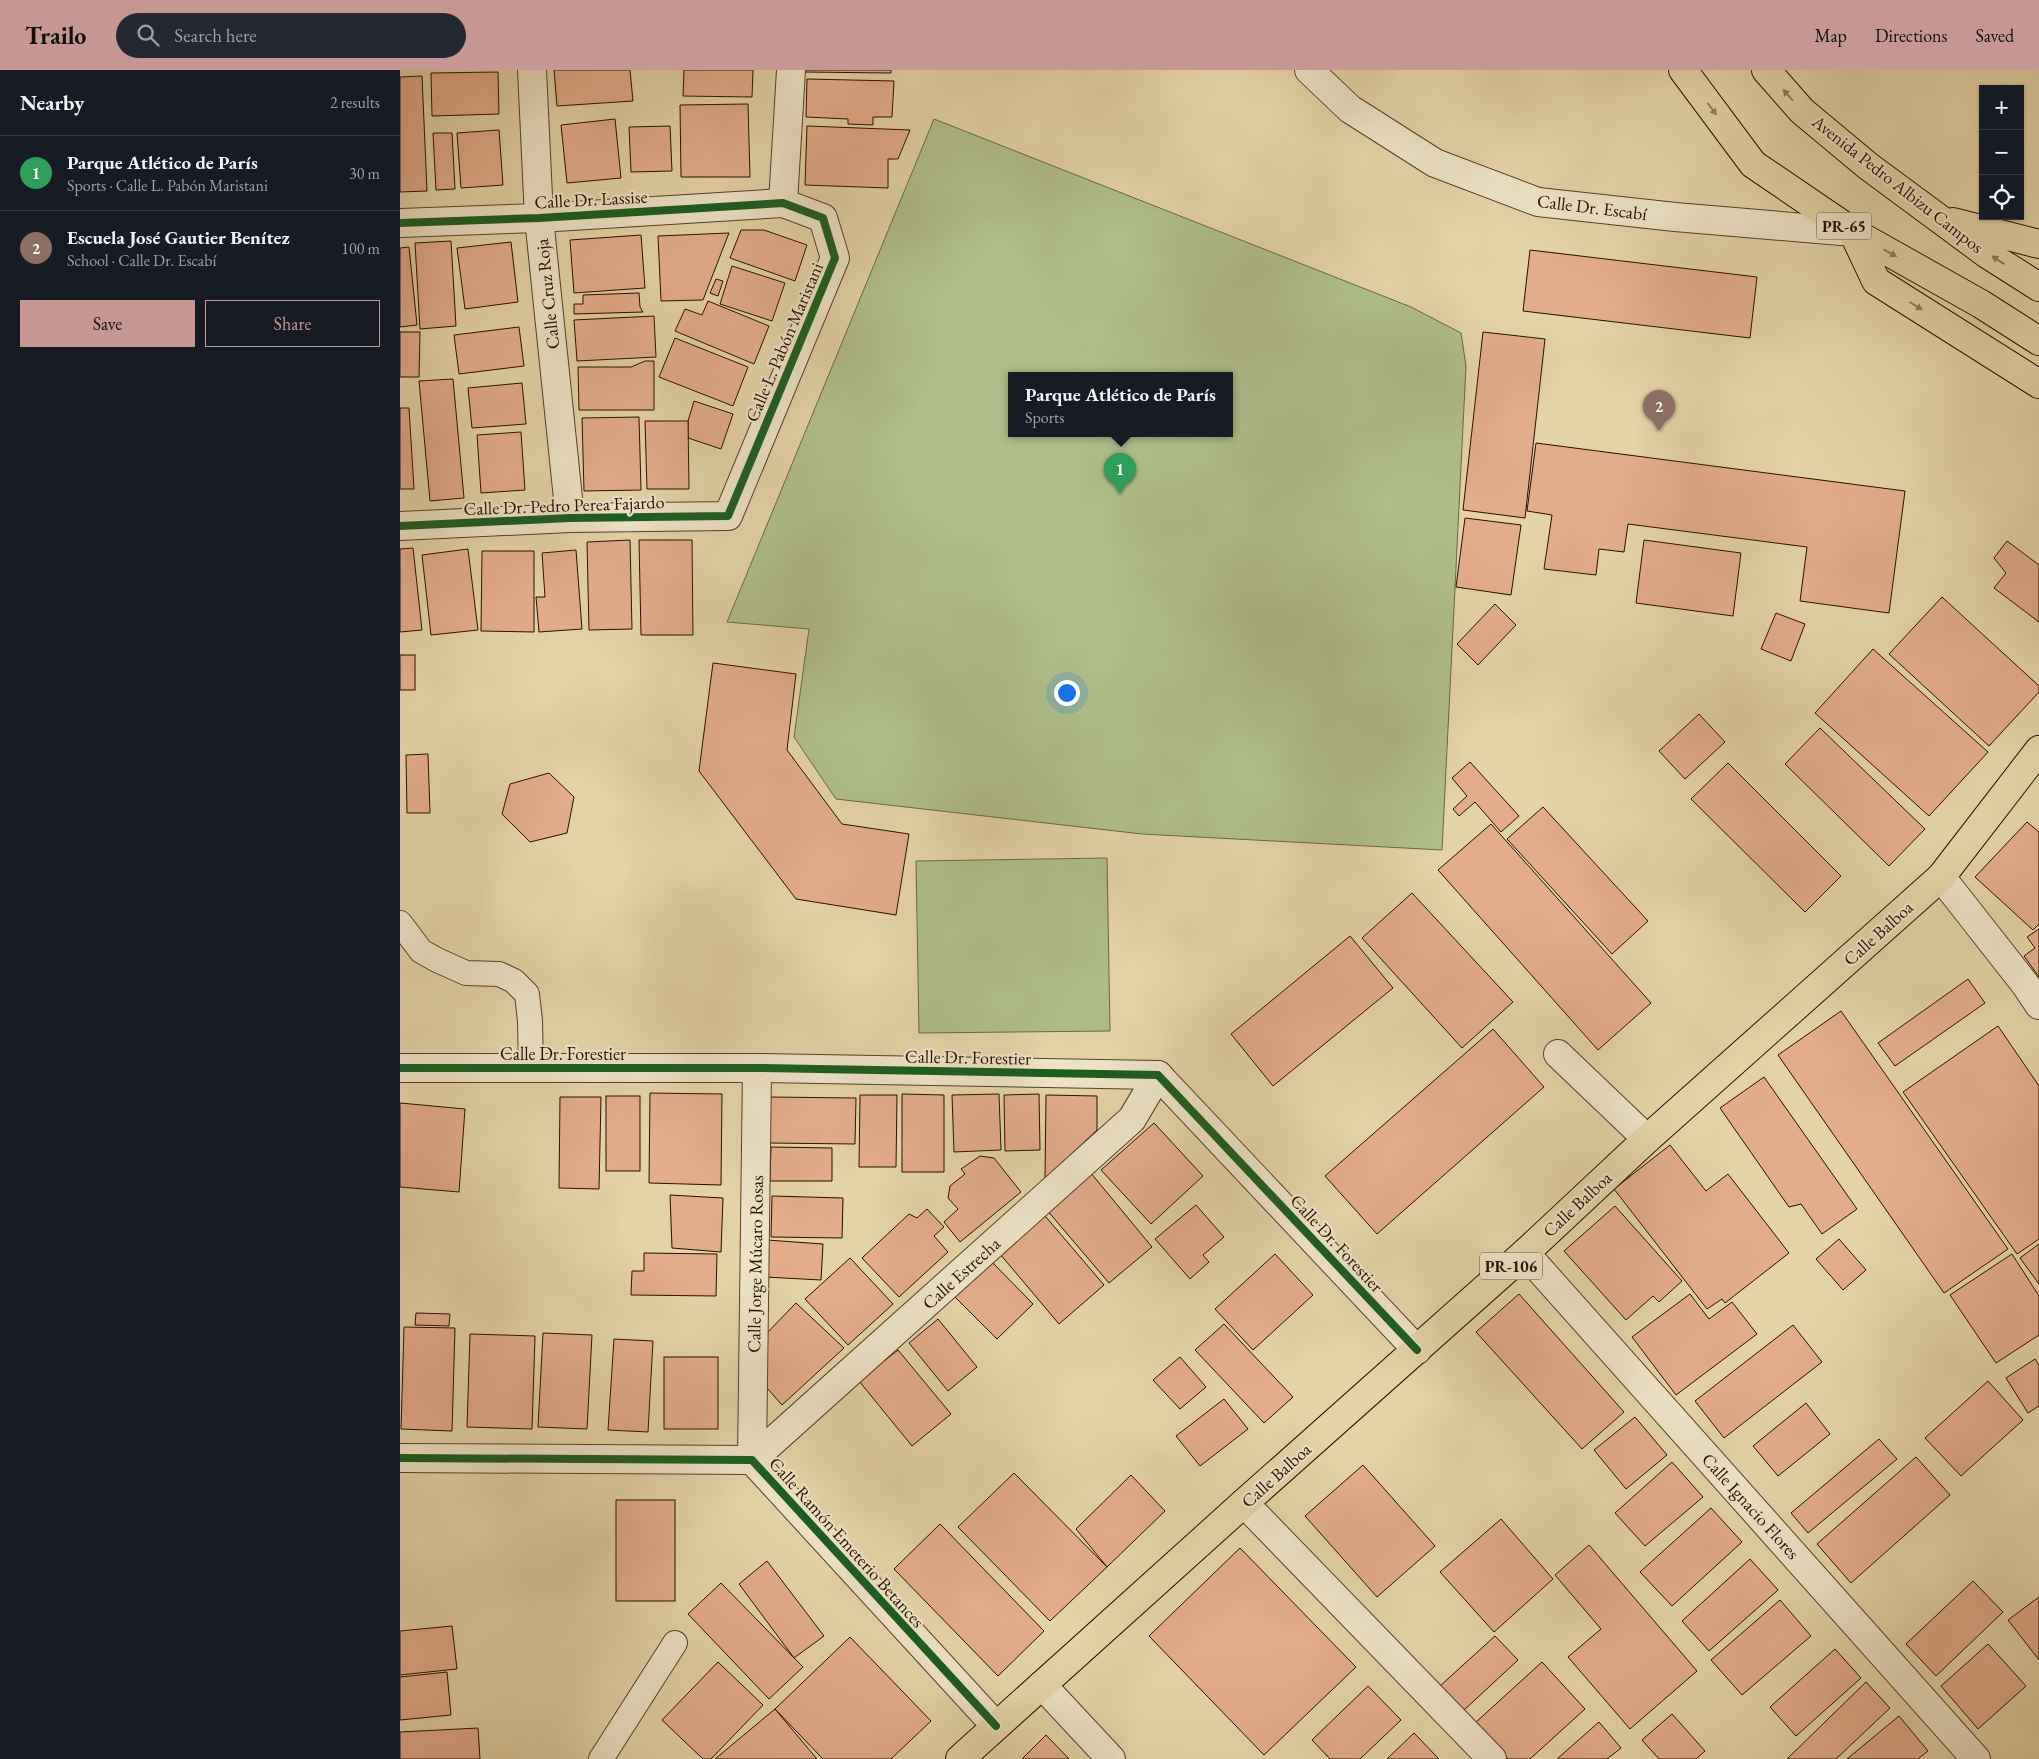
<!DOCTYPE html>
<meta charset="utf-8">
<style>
body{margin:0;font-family:"EB Garamond",serif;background:#242831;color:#f1f3f6}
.controls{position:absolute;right:15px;top:15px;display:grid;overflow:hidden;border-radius:0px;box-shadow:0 1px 4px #0004}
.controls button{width:45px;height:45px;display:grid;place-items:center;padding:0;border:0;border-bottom:1px solid #363941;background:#171b24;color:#f1f3f6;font:25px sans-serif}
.you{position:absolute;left:666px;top:622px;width:18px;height:18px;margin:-12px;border:4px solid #fff;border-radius:50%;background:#1a73e8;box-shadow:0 0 0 8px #1a73e833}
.badge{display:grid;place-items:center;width:32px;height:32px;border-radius:50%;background:#c59692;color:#fff;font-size:16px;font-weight:700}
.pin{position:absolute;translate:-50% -41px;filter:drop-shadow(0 1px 2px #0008)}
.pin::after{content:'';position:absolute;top:26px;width:18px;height:15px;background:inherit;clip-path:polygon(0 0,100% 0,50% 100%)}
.popup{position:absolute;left:608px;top:302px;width:225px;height:65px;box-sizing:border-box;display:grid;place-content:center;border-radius:0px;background:#171b24;filter:drop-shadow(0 1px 4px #0005);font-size:16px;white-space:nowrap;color:#9ea1a6}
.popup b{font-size:19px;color:#f1f3f6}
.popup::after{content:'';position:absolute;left:50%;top:100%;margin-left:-10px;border:10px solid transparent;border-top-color:#171b24}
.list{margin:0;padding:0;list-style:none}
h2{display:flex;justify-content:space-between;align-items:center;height:65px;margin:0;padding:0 20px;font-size:21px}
h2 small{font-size:16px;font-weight:400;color:#9ea1a6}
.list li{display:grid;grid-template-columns:32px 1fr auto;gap:15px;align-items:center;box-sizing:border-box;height:75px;padding:0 20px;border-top:1px solid #363941}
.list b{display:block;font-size:19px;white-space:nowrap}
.list p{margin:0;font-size:16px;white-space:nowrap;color:#9ea1a6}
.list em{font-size:16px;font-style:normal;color:#9ea1a6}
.actions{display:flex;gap:10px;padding:15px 20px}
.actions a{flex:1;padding:11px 0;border:1px solid #c59692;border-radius:0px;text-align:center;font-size:18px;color:#c59692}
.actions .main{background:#c59692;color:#111}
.icon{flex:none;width:28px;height:28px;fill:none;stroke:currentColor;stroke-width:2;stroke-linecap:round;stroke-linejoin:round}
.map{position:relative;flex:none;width:1639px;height:1689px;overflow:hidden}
header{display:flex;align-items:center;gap:30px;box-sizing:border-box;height:70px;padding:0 25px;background:#c59692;color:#111}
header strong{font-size:24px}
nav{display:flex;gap:28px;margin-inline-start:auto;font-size:18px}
.search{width:350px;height:45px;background:#242831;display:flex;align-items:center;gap:12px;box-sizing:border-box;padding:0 18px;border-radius:28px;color:#9ea1a6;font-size:19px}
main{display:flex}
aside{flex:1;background:#171b24}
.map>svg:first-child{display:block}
.green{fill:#afbe8b;stroke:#6b6646;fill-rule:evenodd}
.building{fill:#e3ac8b;stroke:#270f00}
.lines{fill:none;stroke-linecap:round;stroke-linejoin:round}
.lane-casing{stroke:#56402a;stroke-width:26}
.street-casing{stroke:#56402a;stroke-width:30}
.primary-casing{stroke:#270f00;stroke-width:30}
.lane{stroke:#ede2c6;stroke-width:24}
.street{stroke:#ede2c6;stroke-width:28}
.primary{stroke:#e4d3a7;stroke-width:28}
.cycleway-casing{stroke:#ede2c6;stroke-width:11}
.cycleway{stroke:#1b5e20;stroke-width:8}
.oneway{fill:#8f7b5c}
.labels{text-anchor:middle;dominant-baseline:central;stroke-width:4.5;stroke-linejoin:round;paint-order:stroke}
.shield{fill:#ede2c6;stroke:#624e3b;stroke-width:1}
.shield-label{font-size:16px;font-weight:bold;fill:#270f00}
.street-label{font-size:18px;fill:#270f00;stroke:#ede2c6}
</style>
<header>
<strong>Trailo</strong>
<div class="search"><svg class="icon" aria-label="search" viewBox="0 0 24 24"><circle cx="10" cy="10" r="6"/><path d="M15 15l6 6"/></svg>Search here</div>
<nav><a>Map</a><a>Directions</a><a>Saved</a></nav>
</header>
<main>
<aside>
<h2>Nearby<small>2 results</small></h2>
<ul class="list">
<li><span class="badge" style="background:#2e9e5b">1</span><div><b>Parque Atlético de París</b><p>Sports · Calle L. Pabón Maristani</p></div><em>30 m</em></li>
<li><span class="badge" style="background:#8d6e63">2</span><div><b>Escuela José Gautier Benítez</b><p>School · Calle Dr. Escabí</p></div><em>100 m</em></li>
</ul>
<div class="actions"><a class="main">Save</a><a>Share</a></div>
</aside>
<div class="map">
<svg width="1639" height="1689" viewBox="0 0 1639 1689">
<rect width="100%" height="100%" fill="#e4d3a7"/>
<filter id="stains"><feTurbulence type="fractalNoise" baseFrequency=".004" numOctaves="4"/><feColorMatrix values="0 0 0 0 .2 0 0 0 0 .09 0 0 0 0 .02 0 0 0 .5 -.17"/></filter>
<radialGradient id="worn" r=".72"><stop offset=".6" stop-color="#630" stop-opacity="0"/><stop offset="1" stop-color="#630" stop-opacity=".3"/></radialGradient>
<g class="green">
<path d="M534,49L1011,237L1061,263L1066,296L1042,780L742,764L436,729L394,667L409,559L327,552ZM611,305H829V363H611Z"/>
<path d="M707,788L710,961L519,963L516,791Z"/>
</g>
<g class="building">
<path d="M154,0H230L233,31L157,36Z"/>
<path d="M284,0H353L352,27L283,26Z"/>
<path d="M404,0H491V3L404,2Z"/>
<path d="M98,2L99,44L32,46L31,3Z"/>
<path d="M22,6L27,121L0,122V7Z"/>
<path d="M407,9L494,11L492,47H473V55L448,54V49L406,47Z"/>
<path d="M348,34L350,107H281L280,35Z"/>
<path d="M215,49L221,108L167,113L161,55Z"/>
<path d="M270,56L272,101L231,102L229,57Z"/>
<path d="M407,56L510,60L498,89H488V118L405,115Z"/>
<path d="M99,60L103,115L61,118L57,63Z"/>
<path d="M33,63H52L55,119L36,120Z"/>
<path d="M341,160H364L407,175L395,211L330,188Z"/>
<path d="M329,163L303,230L261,231L258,166Z"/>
<path d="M241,165L245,218L174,223L170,170Z"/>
<path d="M51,171L56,256L20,259L15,173Z"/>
<path d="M111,172L118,232L65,239L57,178Z"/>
<path d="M9,177L17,255L0,257V178Z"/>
<path d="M1130,180L1357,207L1350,268L1123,241Z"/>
<path d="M332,196L385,213L372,251L320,234Z"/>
<path d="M316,209L323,211L318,226L310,223Z"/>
<path d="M239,223L240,237L243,242L174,244V234H183V225Z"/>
<path d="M308,231L369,256L354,294L275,261L285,239L302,245Z"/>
<path d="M254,246L256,287L177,291L174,250Z"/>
<path d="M119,257L124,296L59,304L54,265Z"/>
<path d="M0,262H20L19,307H0Z"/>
<path d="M1083,262L1145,269L1125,448L1063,440Z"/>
<path d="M275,268L348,297L333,336L259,307Z"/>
<path d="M245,291H254V340H179L178,297H231Z"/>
<path d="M53,309L64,428L30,431L19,311Z"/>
<path d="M122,313L126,354L72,358L68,318Z"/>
<path d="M294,331L333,344L321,379L288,368V351Z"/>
<path d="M0,338H9L14,419H0Z"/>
<path d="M239,347L241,420L184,421L182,348Z"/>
<path d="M245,351H288L289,419H247Z"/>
<path d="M121,362L125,420L81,423L77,365Z"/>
<path d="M1136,373L1505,421L1489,543L1400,531L1407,477L1228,454L1224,482L1199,479L1196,505L1144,499L1152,445L1127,441Z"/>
<path d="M1065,448L1121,455L1111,525L1056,517Z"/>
<path d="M230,470L232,559L189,560L187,472Z"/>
<path d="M239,470H292L293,565H241Z"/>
<path d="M1244,470L1341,483L1333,546L1236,533Z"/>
<path d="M1607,471L1639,495V552L1594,518L1606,503L1594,488Z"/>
<path d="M13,478L22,560L0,562V479Z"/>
<path d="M68,479L78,560L31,565L22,485Z"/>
<path d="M176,480L182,559L139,562L136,527H145L142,483Z"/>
<path d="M82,481H134V562L81,561Z"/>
<path d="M1542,527L1639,616V622L1589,676L1489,584Z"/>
<path d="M1095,534L1116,555L1078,595L1057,574Z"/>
<path d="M1376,543L1405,554L1391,591L1361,579Z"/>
<path d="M1473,579L1588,682L1529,746L1415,643Z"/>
<rect x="0" y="585" width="15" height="35"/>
<path d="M313,593L396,604L387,680L442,754L509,764L496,845L396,829L299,701Z"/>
<path d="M1299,644L1325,672L1285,709L1259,681Z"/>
<path d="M1420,658L1525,759L1489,796L1385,694Z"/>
<path d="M28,684L30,743H7L6,685Z"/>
<path d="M1070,692L1119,746L1101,762L1075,732L1059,746L1053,739L1067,726L1052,708Z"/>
<path d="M1328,693L1441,806L1405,842L1291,729Z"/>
<path d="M149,703L174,727L167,763L130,772L102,744L110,714Z"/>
<path d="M1143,737L1248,851L1212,884L1107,769Z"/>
<path d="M1627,752L1639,762V854L1633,860L1575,807Z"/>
<path d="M1091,754L1251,933L1198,980L1038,800Z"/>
<path d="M1012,823L1113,932L1062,978L962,868Z"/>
<path d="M1639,859V907L1624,886L1635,878L1627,867Z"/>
<path d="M950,866L993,918L873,1016L831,964Z"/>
<path d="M1568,909L1585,933L1495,996L1478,973Z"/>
<path d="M1441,941L1608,1179L1544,1223L1378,985Z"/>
<path d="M1598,956L1639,1016V1169L1617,1184L1503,1022Z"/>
<path d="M1093,959L1144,1017L977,1164L925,1106Z"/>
<path d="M1364,1007L1457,1139L1422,1164L1401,1134L1389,1137L1320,1038Z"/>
<path d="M250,1023L322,1024L321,1115L249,1113Z"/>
<path d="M502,1024L544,1025V1102H502Z"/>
<path d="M599,1024L601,1080L554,1082L552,1025Z"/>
<path d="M639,1024L640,1080L605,1081L604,1025Z"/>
<path d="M460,1025H497L496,1097H459Z"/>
<path d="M646,1025L697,1026V1060L645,1109Z"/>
<rect x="206" y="1026" width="34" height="75"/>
<path d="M160,1027H201L199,1119L159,1118Z"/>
<path d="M370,1027L456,1028L455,1074L369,1073Z"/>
<path d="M0,1033L65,1039L59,1122L0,1117Z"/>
<path d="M754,1053L803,1106L751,1154L701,1100Z"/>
<path d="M1270,1075L1306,1121L1328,1104L1389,1183L1325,1233L1322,1229L1307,1239L1214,1119Z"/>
<path d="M371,1077L432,1078V1111H370Z"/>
<path d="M580,1086L594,1088L621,1122L560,1172L544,1152L558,1139L548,1128L550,1116L565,1104L561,1099Z"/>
<path d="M690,1102L752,1177L709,1213L646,1139Z"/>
<path d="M270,1125L323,1128L321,1182L272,1178Z"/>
<path d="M372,1126L443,1128L442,1168L371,1167Z"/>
<path d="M796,1135L824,1167L803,1185L809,1192L790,1209L755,1169Z"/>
<path d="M1215,1136L1282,1211L1259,1232L1253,1226L1226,1250L1164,1181Z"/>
<path d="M527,1139L544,1157L534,1166L548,1182L499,1227L462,1188L509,1144L517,1148Z"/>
<path d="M640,1140L704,1215L659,1254L595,1178Z"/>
<path d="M1439,1169L1466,1200L1443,1220L1416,1189Z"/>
<path d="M367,1170L423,1174L421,1210L365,1207Z"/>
<path d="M1639,1174V1214L1620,1188Z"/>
<path d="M244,1183L317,1184L316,1226L231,1225L232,1201H244Z"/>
<path d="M875,1184L913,1225L853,1280L815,1239Z"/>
<path d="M1612,1184L1639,1226V1265L1596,1293L1550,1225Z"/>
<path d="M450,1188L493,1234L448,1275L405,1229Z"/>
<path d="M592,1192L633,1234L597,1269L555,1227Z"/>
<path d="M1119,1224L1224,1342L1182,1379L1076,1262Z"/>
<path d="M1290,1224L1309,1249L1332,1232L1357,1264L1276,1325L1232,1267Z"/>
<path d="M396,1233L444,1278L382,1335L360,1310L364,1266Z"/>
<path d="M16,1243L50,1244L49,1256L15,1255Z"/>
<path d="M538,1249L577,1297L548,1321L509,1273Z"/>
<path d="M824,1254L893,1327L864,1353L795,1280Z"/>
<path d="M1393,1255L1422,1292L1324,1368L1295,1331Z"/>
<path d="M4,1257L55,1258L52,1361L1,1359Z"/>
<path d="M143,1263L192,1265L187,1359L138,1357Z"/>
<path d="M70,1264L135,1266L132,1359L67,1357Z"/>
<path d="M214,1269L253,1271L248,1362L208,1360Z"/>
<path d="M498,1280L551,1344L512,1376L459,1311Z"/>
<rect x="264" y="1287" width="54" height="72"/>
<path d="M780,1287L806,1317L780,1339L753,1310Z"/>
<path d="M1635,1289L1639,1295V1336L1628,1343L1606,1308Z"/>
<path d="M1588,1311L1623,1350L1561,1406L1525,1368Z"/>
<path d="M824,1329L848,1359L800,1396L776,1366Z"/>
<path d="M1406,1333L1430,1364L1378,1406L1353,1376Z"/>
<path d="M1235,1347L1267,1385L1226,1419L1194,1380Z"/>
<path d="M1479,1369L1497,1389L1408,1463L1391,1443Z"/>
<path d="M1516,1387L1550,1425L1451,1513L1417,1474Z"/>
<path d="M1272,1392L1303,1427L1245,1476L1215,1443Z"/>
<path d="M963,1395L1035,1476L977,1527L905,1446Z"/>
<path d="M614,1403L707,1497L650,1551L558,1457Z"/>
<path d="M731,1405L765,1441L707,1497L676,1459Z"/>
<rect x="216" y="1430" width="59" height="101"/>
<path d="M1311,1438L1342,1472L1272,1536L1240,1502Z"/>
<path d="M1101,1449L1153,1509L1094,1562L1040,1502Z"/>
<path d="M540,1454L644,1561L598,1606L494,1499Z"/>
<path d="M1189,1475L1297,1601L1230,1659L1168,1587L1201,1559L1155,1505Z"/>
<path d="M840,1478L956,1597L864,1685L749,1566Z"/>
<path d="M1350,1489L1378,1520L1309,1581L1282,1551Z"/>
<path d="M367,1491L424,1566L394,1588L339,1514Z"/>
<path d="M1573,1511L1603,1542L1536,1606L1506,1574Z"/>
<path d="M321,1513L403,1597L369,1629L288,1544Z"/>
<path d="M1639,1527V1590L1608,1550Z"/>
<path d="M1380,1530L1411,1566L1342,1625L1311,1590Z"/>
<path d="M52,1556L57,1599L0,1605V1561Z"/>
<path d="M1095,1566L1118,1590L1063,1641L1040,1616Z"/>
<path d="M450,1567L531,1651L491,1689H423L375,1639Z"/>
<path d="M1588,1574L1626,1616L1578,1659L1541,1616Z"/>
<path d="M1435,1579L1461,1608L1396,1666L1370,1637Z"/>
<path d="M318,1592L363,1635L311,1689H303L262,1650Z"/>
<path d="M1142,1592L1185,1639L1130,1689H1108L1075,1653Z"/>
<path d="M47,1602L51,1645L0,1650V1607Z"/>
<path d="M1466,1612L1490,1638L1436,1689H1387Z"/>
<path d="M968,1616L1001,1650L960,1689H930L912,1670Z"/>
<path d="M375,1639L417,1689H315Z"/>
<path d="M1272,1644L1305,1681L1296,1689H1259L1242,1670Z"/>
<path d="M1499,1646L1528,1681L1518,1689H1447Z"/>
<path d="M1199,1652L1221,1678L1207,1689H1157Z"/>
<path d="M78,1658L80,1689H0V1662Z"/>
<path d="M1014,1663L1039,1689H987Z"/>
<path d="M646,1665L669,1689H622Z"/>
</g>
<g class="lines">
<g class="lane-casing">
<g id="lane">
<path d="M0,853L21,881L37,890L66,903L99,904L114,911L127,924L130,951L131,998"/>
<path d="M201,1689L275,1573"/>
</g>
</g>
<g class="street-casing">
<g id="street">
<path d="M132,0L139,148L170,448"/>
<path d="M909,0L950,39L1035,93L1138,132L1275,147L1453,162"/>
<path d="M383,133L391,0"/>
<path d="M0,153L139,148L383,133L423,148L435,188L328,446L170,448L0,456"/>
<path d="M1541,807L1625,914L1639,935"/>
<path d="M1158,984L1247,1069"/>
<path d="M0,998H357L758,1005L1017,1280"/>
<path d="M1125,1183L1576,1689"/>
<path d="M0,1388L352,1390L596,1656"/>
<path d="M352,1390L732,1049L758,1005"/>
<path d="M352,1390L357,998"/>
<path d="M844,1433L1092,1689"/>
<path d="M642,1615L711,1689"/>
</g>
</g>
<g class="primary-casing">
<g id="primary">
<path d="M1283,0L1353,94L1453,162L1581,234L1639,271"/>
<path d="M1366,0L1402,41L1468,96L1587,184L1639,217"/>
<path d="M1553,152L1639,174"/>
<path d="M1453,162L1476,211L1639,314"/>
<path d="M560,1689L844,1433L1125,1183L1247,1069L1541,807L1639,680"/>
</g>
</g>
<use href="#lane" class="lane"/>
<use href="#street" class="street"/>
<use href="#primary" class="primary"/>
<g class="cycleway-casing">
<g id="cycleway">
<path d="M0,153L139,148L383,133L423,148L435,188L328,446L170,448L0,456"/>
<path d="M0,998H357L758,1005L1017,1280"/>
<path d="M0,1388L352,1390L596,1656"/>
</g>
</g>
<use href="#cycleway" class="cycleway"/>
</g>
<defs><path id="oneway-solid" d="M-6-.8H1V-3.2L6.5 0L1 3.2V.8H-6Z" transform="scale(1.25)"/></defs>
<g class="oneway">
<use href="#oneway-solid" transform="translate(1388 25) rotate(-131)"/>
<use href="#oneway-solid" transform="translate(1312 39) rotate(53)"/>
<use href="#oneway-solid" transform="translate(1490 183) rotate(29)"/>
<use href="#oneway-solid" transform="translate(1598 190) rotate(-147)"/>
<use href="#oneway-solid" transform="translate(1516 236) rotate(32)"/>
</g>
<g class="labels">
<g class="shield">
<rect x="1416.5" y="142.5" width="55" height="27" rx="4"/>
<rect x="1080" y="1182.5" width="62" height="27" rx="4"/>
</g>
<g class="shield-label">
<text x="1444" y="156">PR-65</text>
<text x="1111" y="1196">PR-106</text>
</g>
<g class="street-label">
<text transform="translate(1498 114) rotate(38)">Avenida Pedro Albizu Campos</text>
<text transform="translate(191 129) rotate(-3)">Calle Dr. Lassise</text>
<text transform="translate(1192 137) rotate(7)">Calle Dr. Escabí</text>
<text transform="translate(147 224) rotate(-96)">Calle Cruz Roja</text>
<text transform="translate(384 272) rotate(-67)">Calle L. Pabón Maristani</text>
<text transform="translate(164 435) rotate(-2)">Calle Dr. Pedro Perea Fajardo</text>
<text transform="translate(1478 863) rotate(-42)">Calle Balboa</text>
<text x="163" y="983">Calle Dr. Forestier</text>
<text transform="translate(568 987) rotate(1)">Calle Dr. Forestier</text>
<text transform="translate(1177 1134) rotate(-43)">Calle Balboa</text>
<text transform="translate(937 1173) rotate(47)">Calle Dr. Forestier</text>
<text transform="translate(355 1194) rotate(-89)">Calle Jorge Múcaro Rosas</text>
<text transform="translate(561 1203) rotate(-42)">Calle Estrecha</text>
<text transform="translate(876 1405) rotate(-42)">Calle Balboa</text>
<text transform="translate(1351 1436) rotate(48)">Calle Ignacio Flores</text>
<text transform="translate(447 1472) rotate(48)">Calle Ramón Emeterio Betances</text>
</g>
</g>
<rect width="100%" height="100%" filter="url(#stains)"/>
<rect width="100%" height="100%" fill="url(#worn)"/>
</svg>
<div class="controls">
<button>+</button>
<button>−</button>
<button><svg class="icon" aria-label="locate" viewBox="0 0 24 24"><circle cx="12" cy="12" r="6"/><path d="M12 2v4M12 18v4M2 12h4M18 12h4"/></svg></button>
</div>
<div class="you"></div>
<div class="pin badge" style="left:720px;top:424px;background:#2e9e5b">1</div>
<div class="popup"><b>Parque Atlético de París</b>Sports</div>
<div class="pin badge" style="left:1259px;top:361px;background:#8d6e63">2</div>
</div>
</main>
